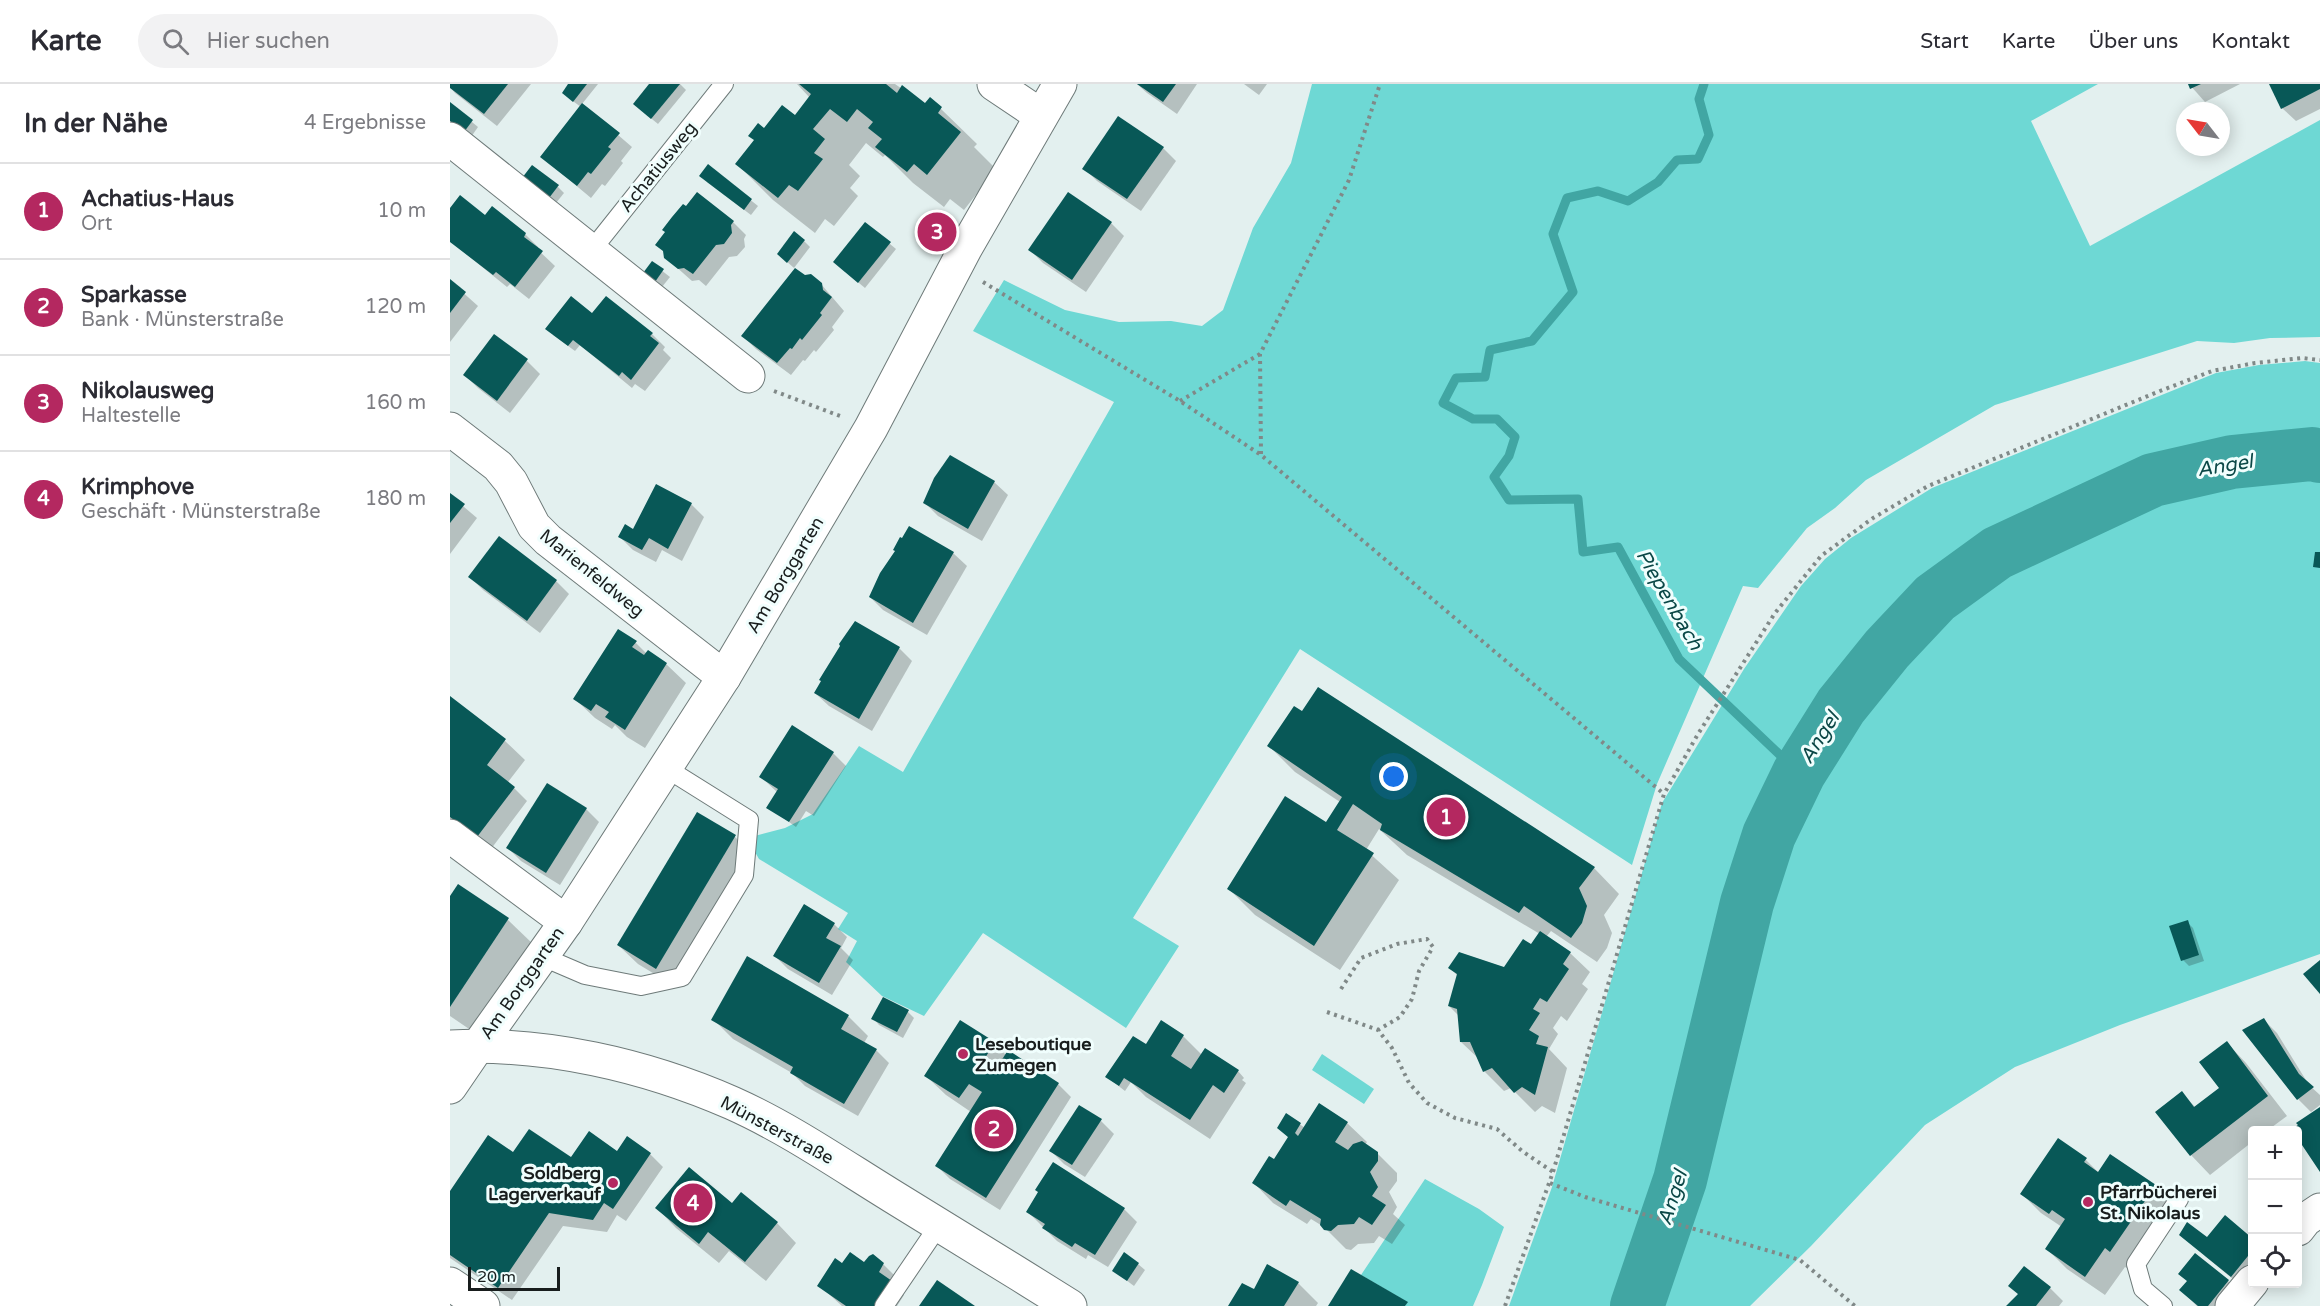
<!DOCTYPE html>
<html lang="de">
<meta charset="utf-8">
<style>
body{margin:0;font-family:"Varela Round",sans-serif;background:#f2f2f3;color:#2b2b33}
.controls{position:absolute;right:18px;bottom:18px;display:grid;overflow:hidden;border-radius:6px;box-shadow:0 3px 15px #0003}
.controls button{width:54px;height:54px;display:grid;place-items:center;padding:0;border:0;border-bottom:2px solid #e1e1e2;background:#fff;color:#2b2b33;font:30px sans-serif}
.compass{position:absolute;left:1726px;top:18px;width:54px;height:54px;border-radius:50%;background:#fff;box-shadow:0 3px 15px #0003;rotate:301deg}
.scale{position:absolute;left:18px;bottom:15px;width:92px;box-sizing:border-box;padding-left:6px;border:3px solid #181d1d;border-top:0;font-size:16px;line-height:21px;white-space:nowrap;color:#181d1d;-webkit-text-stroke:4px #f0fefd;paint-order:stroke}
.you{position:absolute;left:944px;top:693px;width:21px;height:21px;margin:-15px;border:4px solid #fff;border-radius:50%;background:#1a73e8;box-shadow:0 0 0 9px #1a73e833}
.badge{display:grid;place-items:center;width:39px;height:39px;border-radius:50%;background:#b42860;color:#fff;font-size:20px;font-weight:700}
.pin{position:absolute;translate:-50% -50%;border:3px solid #fff;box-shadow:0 2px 6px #0006}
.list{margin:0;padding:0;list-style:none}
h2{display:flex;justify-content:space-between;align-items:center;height:78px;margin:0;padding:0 24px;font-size:26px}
h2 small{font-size:20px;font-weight:400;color:#7c7c81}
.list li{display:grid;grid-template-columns:39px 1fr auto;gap:18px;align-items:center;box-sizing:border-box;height:96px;padding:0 24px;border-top:2px solid #e1e1e2}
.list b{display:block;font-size:22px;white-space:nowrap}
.list p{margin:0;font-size:20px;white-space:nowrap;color:#7c7c81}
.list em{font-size:20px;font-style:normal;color:#7c7c81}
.icon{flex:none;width:33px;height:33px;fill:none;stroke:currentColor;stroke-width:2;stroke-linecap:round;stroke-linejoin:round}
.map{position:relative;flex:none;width:1870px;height:1222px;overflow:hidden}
header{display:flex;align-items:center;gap:36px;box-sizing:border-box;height:84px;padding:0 30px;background:#fff;border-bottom:2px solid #e1e1e2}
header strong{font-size:28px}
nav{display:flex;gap:33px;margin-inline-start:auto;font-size:21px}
.search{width:420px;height:54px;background:#f2f2f3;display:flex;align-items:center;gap:15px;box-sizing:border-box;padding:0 21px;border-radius:33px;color:#7c7c81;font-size:22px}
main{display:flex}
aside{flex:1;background:#fff}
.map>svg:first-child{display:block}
.green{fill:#6ed8d4}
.shadow{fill:#0003}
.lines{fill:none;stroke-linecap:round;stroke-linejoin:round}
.stream{stroke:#41a6a3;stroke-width:9}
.river{stroke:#41a6a3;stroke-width:54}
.building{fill:#085857}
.service-casing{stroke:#6e7a79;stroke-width:20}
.minor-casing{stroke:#6e7a79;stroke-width:35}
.tertiary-casing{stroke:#6e7a79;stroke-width:35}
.path{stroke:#808988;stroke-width:4;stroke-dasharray:3 4.5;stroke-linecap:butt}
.service{stroke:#fff;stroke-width:18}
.minor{stroke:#fff;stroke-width:33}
.tertiary{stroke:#fff;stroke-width:33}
.poi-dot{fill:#b42860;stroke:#f0fefd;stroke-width:2}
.labels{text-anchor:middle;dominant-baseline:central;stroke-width:6;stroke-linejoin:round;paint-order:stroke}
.street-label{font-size:18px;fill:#181d1d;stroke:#f0fefd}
.poi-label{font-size:18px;font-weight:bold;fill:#181d1d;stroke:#f0fefd;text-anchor:start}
.water-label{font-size:20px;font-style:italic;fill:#0b4847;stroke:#f0fefd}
</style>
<header>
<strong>Karte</strong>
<div class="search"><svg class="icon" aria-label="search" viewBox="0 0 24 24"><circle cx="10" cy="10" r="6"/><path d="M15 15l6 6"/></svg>Hier suchen</div>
<nav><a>Start</a><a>Karte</a><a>Über uns</a><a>Kontakt</a></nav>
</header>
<main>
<aside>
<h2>In der Nähe<small>4 Ergebnisse</small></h2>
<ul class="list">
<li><span class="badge">1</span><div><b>Achatius-Haus</b><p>Ort</p></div><em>10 m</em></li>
<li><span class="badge">2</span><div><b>Sparkasse</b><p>Bank · Münsterstraße</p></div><em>120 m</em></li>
<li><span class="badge">3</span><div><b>Nikolausweg</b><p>Haltestelle</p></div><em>160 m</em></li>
<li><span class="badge">4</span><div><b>Krimphove</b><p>Geschäft · Münsterstraße</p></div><em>180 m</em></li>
</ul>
</aside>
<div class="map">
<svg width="1870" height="1222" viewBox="0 0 1870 1222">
<rect width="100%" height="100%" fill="#e3f0ef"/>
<g class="green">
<path d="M862,0H1648L1581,37L1640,162L1870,36V253L1820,254L1784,259L1747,257L1545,321L1416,396L1385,424L1357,444L1308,504L1293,502L1207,700L1182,781L850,565L683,834L729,862L676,944L533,849L474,932L432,912L396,878L407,857L388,845L398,829L309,775L297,754L335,744L363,730L409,662L453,688L664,318L523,247L554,196L615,226L669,238L721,237L752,242L773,226L803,144L841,79Z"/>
<path d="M1855,277L1870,279V870L1670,941L1565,983L1475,1041L1361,1162L1300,1222H1059L1102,1103L1212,719L1294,585L1351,502L1375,475L1401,454L1482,404L1766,289L1809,281Z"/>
<path d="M872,970L924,1005L914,1020L862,986Z"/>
<path d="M975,1095L1029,1125L1054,1143L1032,1201L1023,1222H955L957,1218L911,1191Z"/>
</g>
<g class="shadow">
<path d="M0,0H81L47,42L5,9L0,3Z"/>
<path d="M120,0H148L132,20L182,63L171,77L173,79L155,102L152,100L141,114L92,73L131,23L120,15Z"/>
<path d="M201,0H230L236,6L208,40L191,26Z"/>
<path d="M347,0H445L475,21L480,16L491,25L527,60L524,63L546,85L514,126L500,115L494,123L463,99L435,71L433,73L416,59L399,81L410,92L400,104L408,112L384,142L375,135L365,149L323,116L287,80L314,46L345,33L360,14Z"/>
<path d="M687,0H747L727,30L697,9Z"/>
<path d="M794,0H817L809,11Z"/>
<path d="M1739,0H1790L1755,18Z"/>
<path d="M1821,0H1870V25L1846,37L1832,24Z"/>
<path d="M0,20L28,43L21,53L0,36Z"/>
<path d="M713,64L726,77L691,127L647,97L634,84Z"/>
<path d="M258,82L308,122L301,131L257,98Z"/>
<path d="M81,100L108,103L114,109L106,119Z"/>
<path d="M247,110L283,138L296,151L294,155L295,163L287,172L279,173L256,202L249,196L242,197L215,173L236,124Z"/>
<path d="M42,124L75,150L88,163L87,165L105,182L79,215L60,200L57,203L0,157V127L35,133Z"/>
<path d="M661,139L674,152L636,208L593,179L580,166Z"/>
<path d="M416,140L446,165L415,204L391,184Z"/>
<path d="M354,157L360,163L344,184L335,176Z"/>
<path d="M202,179L220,193L212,203L201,195Z"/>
<path d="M0,197L28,222L0,258Z"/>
<path d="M371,200L394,227L382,243L384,246L366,268L364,266L355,277L353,276L341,291L306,265L293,252Z"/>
<path d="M143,231L202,250L215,263L213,266L221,274L195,307L185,300L182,304L130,261L125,267L103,251Z"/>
<path d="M45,252L77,277L90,290L60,329L28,304L15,291Z"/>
<path d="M500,373L544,398L558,411L532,457L488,432L475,419Z"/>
<path d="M0,411L27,434L0,470Z"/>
<path d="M241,420L254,433L232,477L212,466L206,478L183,466L170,453Z"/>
<path d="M460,444L503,469L517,482L477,551L433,526L420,513Z"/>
<path d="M20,493L106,497L119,510L90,549L33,506Z"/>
<path d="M185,558L197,570L216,580L236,599L195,664L177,653L165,641L162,645L145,634L125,615Z"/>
<path d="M449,564L462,577L422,647L379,622L365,609Z"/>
<path d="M0,614L55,657L75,676L58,698L77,717L41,765L0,734Z"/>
<path d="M819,662L1144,784L1169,810L1154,831L1162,849L1157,864L1147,878L1101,847L1096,853L1120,869L1140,888L1132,900L1138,905L1117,937L1111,932L1103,944L1108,950L1099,965L1117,984L1105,1029L1092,1022L1085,1028L1061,1004L1054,1007L1034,987L1029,975L1011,958L1009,932L999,922L1008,892L1000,884L1055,885L1082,862L1090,850L957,771L929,745L916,766L949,796L890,886L805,831L779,805L876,740L890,718L845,688Z"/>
<path d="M383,669L396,682L364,732L356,727L346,743L318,723L327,708L311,693Z"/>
<path d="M136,725L149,738L110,801L71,777L58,764Z"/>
<path d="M247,730L285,753L305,772L226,903L188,880L168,861Z"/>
<path d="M8,802L58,836L84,861L25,949L0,932V814Z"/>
<path d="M1737,838L1743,844L1754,877L1739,882L1733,876Z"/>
<path d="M384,840L397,853L391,864L403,876L382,911L338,885L325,872Z"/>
<path d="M458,928L464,934L453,954L429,941L423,934Z"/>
<path d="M398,932L418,952L414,959L426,966L439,979L408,1032L355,1002L342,989L283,955L263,935Z"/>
<path d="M1814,936L1827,949L1859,1001L1870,1011V1021L1861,1028L1848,1015Z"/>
<path d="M510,938L544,959L557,972L608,1000L621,1013L550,1126L500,1095L487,1082L521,1028L496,1011L476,992Z"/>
<path d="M711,938L733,952L752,971L788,987L794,994L792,996L796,999L760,1055L696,1013L681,998L675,1007L657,993L696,962Z"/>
<path d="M1777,959L1796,979L1837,1032L1818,1046H1802V1058L1760,1091L1741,1071L1732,1009L1746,1024L1771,1004Z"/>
<path d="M837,1031L855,1044L897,1039L917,1058L915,1061L927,1069L947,1089V1097L939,1108L947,1123L943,1130L955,1141L942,1160L929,1152L924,1159L908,1160L901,1166L896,1165L874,1143L861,1135L857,1140L823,1119L804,1099L824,1077L839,1054L829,1044Z"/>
<path d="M651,1037L664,1050L635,1093L614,1080L601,1067Z"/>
<path d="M177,1055L200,1070L213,1083L176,1137L167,1131L157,1148L113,1142L62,1216L0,1174V1109L64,1070L121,1076L168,1069Z"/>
<path d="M1608,1056L1636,1076L1649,1089L1705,1102L1725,1122L1681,1186L1675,1183L1655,1211L1617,1185L1597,1165L1612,1143L1591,1129L1572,1110Z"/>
<path d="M282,1122L327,1139L346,1159L316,1197L279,1167L269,1179L226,1144L207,1124Z"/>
<path d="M674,1125L687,1138L658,1183L638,1171L636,1175L607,1157L577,1127Z"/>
<path d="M1775,1133L1802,1156V1195L1795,1205L1755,1172L1757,1156Z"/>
<path d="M428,1175L447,1194L443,1200L454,1211L447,1222H392L369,1201L393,1181L415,1180Z"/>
<path d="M688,1180L695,1186L684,1202L664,1187Z"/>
<path d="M818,1182L848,1199L868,1219L866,1222H780L804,1207Z"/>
<path d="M1778,1197L1791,1210L1782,1222H1747L1731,1206Z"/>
<path d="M1560,1202L1600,1204L1613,1217L1609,1222H1560L1569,1211Z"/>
</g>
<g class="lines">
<path class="stream" d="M1254,0L1249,15L1259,51L1248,75L1227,76L1208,98L1178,117L1148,107L1117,114L1103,150L1123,208L1082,257L1040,266L1035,293L1006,294L993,319L1023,335H1047L1065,353L1059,372L1044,393L1059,416L1128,415L1133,468L1168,463L1229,575L1349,689"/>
<path class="river" d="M1187,1222L1230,1096L1297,819L1319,751L1349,689L1391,622L1437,565L1485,514L1547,469L1703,396L1782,378L1862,370L1870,372"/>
</g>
<g class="building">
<path d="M0,0H58L34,30L0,4Z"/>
<path d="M118,0H137L123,18L112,9Z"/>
<path d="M199,0H230L201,35L183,20Z"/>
<path d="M349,0H436L447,9L452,1L475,19L480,13L492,23L488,29L511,48L477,91L464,80L457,88L425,63L432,55L418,44L423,38L407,25L397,38L380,25L363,45L375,55L364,69L373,75L348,107L339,101L328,114L285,80L304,56L298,52L308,39L314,44L332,21L345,31L361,10Z"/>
<path d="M687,0H726L713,18Z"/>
<path d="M1738,0H1751L1740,5Z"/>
<path d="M1819,0H1870V5L1831,25Z"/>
<path d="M0,18L23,36L14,48L0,37Z"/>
<path d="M132,19L170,49L158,63L161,65L141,90L138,88L127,102L90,73Z"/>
<path d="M668,32L714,63L677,115L632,85Z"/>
<path d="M258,80L302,115L294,126L249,92Z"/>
<path d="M82,81L109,101L99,114L72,94Z"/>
<path d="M247,108L284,137L281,141L282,149L274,160L266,161L243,190L234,184L228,185L214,174L213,167L205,161L215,148L212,146L222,133L233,120L236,122Z"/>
<path d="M618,108L662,138L622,196L578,166Z"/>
<path d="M10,111L35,131L42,122L76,149L74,153L93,167L65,203L46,188L43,191L0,158V124Z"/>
<path d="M415,138L441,158L408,199L383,178Z"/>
<path d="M344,147L355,156L337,179L327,170Z"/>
<path d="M202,177L214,185L205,198L193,189Z"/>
<path d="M345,184L355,191L361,190L372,199L373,206L382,213L370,229L372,231L352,256L350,254L342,265L340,264L327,279L291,252Z"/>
<path d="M0,195L16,208L0,229Z"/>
<path d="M121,212L142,229L156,212L203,249L200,252L209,259L181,296L172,288L169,292L123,256L118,262L95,245Z"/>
<path d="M44,250L78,275L47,317L13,291Z"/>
<path d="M500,371L545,397L518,445L473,419L484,394Z"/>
<path d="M206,400L242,419L218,465L199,454L192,466L168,453L175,440L183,445Z"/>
<path d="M0,409L15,420L0,439Z"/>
<path d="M459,442L504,468L463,539L419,513L430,489L445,467L443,466L450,453L452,454Z"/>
<path d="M49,452L107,496L77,537L18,493Z"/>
<path d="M1865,468H1870V484L1863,483Z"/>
<path d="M405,537L450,563L409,635L364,609L371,597L369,596L390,562L389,560Z"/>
<path d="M168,545L187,557L182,563L194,571L198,566L217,579L175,646L155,633L159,628L146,620L141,627L123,615Z"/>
<path d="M868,603L1145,783L1129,804L1137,822L1132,839L1121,854L1074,822L1069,829L930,746L932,740L903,720L887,746L924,769L864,862L777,805L835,712L876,738L892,713L817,662L844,622L852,627Z"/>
<path d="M0,612L56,655L37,681L65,703L27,753L0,733Z"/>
<path d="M342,641L384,668L339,738L316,724L328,705L309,693Z"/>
<path d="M97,699L137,724L96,789L56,764Z"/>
<path d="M247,728L286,751L206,885L167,861Z"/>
<path d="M8,800L59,834L0,923V812Z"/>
<path d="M354,820L385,839L376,854L391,862L369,899L323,872Z"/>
<path d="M1738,836L1749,871L1731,877L1719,842Z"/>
<path d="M1090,847L1121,868L1113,880L1119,885L1097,918L1090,914L1083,925L1090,929L1079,946L1089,952L1086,960L1098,963L1085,1011L1072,1003L1064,1009L1042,984L1033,988L1020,958H1010L1007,925L998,922L1007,890L998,884L1009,868L1054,883L1073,855L1081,860Z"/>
<path d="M297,872L399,931L391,945L427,965L394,1020L340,989L343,983L261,936Z"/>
<path d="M1870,876V910L1853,890Z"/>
<path d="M433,913L459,926L447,948L421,935Z"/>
<path d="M1814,934L1849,990L1864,1003L1847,1016L1792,946Z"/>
<path d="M510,936L545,958L530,982L543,990L558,966L609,999L536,1114L485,1082L532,1008L519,1000L509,1014L474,992Z"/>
<path d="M711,936L734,951L721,972L741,985L755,964L789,986L774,1009L763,1001L740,1036L674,994L669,1002L655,993L683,952L696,960Z"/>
<path d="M1777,957L1818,1012L1740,1072L1705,1028L1732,1007L1744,1023L1769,1004L1749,978Z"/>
<path d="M869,1019L898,1038L885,1058L898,1066L903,1060L912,1057L928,1068V1077L920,1088L928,1103L922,1112L936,1121L922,1141L909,1133L904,1140L888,1141L881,1147L874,1146L870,1141L871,1135L840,1116L836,1122L802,1099L819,1072L824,1075L838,1053L827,1044L836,1029L851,1039L845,1049L848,1052Z"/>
<path d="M629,1021L652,1035L622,1081L599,1067Z"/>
<path d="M1870,1023V1088L1848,1055V1046H1840L1848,1041L1846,1039Z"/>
<path d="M79,1045L121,1073L139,1047L167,1067L177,1052L201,1069L163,1125L154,1119L143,1136L99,1129L48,1204L0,1171V1107L38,1051L63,1068Z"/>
<path d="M1608,1054L1637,1074L1634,1078L1648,1088L1660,1070L1706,1101L1660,1168L1655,1164L1635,1193L1595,1165L1615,1135L1602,1126L1599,1130L1570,1110Z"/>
<path d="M603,1078L675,1124L645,1171L625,1159L622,1163L592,1144L595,1140L576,1128L588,1108L585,1106Z"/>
<path d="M239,1083L282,1119L291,1108L328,1138L295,1178L258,1148L249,1160L205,1124Z"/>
<path d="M1775,1131L1802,1154V1167L1781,1193L1729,1151L1737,1138L1757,1153Z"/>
<path d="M400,1168L414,1178L419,1172L423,1170L434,1179L429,1188L442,1197L425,1222H396L367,1202L385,1174L392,1179Z"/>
<path d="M674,1168L689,1179L677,1197L662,1187Z"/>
<path d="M1745,1169L1779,1196L1758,1222H1748L1729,1206L1737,1197L1728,1190Z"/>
<path d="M817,1180L849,1198L834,1222H778L792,1199L804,1205Z"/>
<path d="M1574,1182L1601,1203L1586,1222H1556L1568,1210L1558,1202Z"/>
<path d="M901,1185L958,1218L955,1222H878Z"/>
<path d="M487,1196L525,1222H469Z"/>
</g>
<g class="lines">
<g class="service-casing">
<g id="service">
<path d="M141,167L274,0"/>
<path d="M93,873L135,891L191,902L232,893L294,791L299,736L216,684"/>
<path d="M434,1222L489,1141"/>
<path d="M1713,1222L1693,1205L1686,1180L1729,1115"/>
</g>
</g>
<g class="minor-casing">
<g id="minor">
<path d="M544,0L590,31"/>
<path d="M0,55L298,292"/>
<path d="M0,345L48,382L61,398L84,442L98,456L274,593"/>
<path d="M0,752L116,838"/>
<path d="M0,1003L28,962"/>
<path d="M1848,1145L1855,1136L1870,1126"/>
<path d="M0,1200L33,1222"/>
<path d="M1782,1222L1802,1198"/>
</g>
</g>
<g class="tertiary-casing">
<g id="tertiary">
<path d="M28,962L116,838L274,593L421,344L515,165L610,0"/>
<path d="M0,963C95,958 195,981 282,1019C338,1044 390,1080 442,1112C502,1149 561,1185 620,1222"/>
</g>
</g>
<g class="path">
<path d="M533,198L730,317L811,371L1214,710"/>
<path d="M324,307L390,332"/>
<path d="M730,317L810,270"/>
<path d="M811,370L810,270L899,96L930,0"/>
<path d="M891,905L911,874L947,860L977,855L983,863L969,887L962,915L950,933L928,946"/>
<path d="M877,928L928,946L942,964L959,999L977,1019L1005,1034L1047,1045L1072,1067L1103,1088"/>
<path d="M1100,1099L1135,1113L1350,1176L1405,1222"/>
<path d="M1055,1222L1103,1088L1214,710L1248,650L1325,529L1371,472L1423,434L1478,402L1710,307L1762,287L1805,279L1852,274L1870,276"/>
</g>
<use href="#service" class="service"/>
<use href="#minor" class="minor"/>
<use href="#tertiary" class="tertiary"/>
</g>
<g class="poi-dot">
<circle cx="513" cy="970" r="6"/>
<circle cx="163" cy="1099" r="6"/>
<circle cx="1638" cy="1118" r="6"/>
</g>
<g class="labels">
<g class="street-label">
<text transform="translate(208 83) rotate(-51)">Achatiusweg</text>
<text transform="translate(142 489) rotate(39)">Marienfeldweg</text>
<text transform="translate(335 491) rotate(-59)">Am Borggarten</text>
<text transform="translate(72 899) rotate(-55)">Am Borggarten</text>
<text transform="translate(327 1046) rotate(28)">Münsterstraße</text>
</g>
<g class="poi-label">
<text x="525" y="960">Leseboutique<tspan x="525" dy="21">Zumegen</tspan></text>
<text x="151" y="1089" text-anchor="end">Soldberg<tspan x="151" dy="21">Lagerverkauf</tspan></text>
<text x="1650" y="1108">Pfarrbücherei<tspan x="1650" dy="21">St. Nikolaus</tspan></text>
</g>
<g class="water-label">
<text transform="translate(1775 382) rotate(-9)">Angel</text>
<text transform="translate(1219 516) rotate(60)">Piepenbach</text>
<text transform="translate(1370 654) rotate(-58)">Angel</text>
<text transform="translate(1223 1114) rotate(-72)">Angel</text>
</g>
</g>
</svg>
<div class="controls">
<button>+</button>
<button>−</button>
<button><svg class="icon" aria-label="locate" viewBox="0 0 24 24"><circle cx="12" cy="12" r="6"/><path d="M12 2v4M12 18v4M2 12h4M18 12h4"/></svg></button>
</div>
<svg class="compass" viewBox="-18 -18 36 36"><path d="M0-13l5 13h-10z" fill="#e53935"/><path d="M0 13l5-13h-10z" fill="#7c7c81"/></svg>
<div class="scale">20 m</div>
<div class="you"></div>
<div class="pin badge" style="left:996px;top:733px">1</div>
<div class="pin badge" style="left:544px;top:1045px">2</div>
<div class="pin badge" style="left:487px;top:148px">3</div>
<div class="pin badge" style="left:243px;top:1119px">4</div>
</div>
</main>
